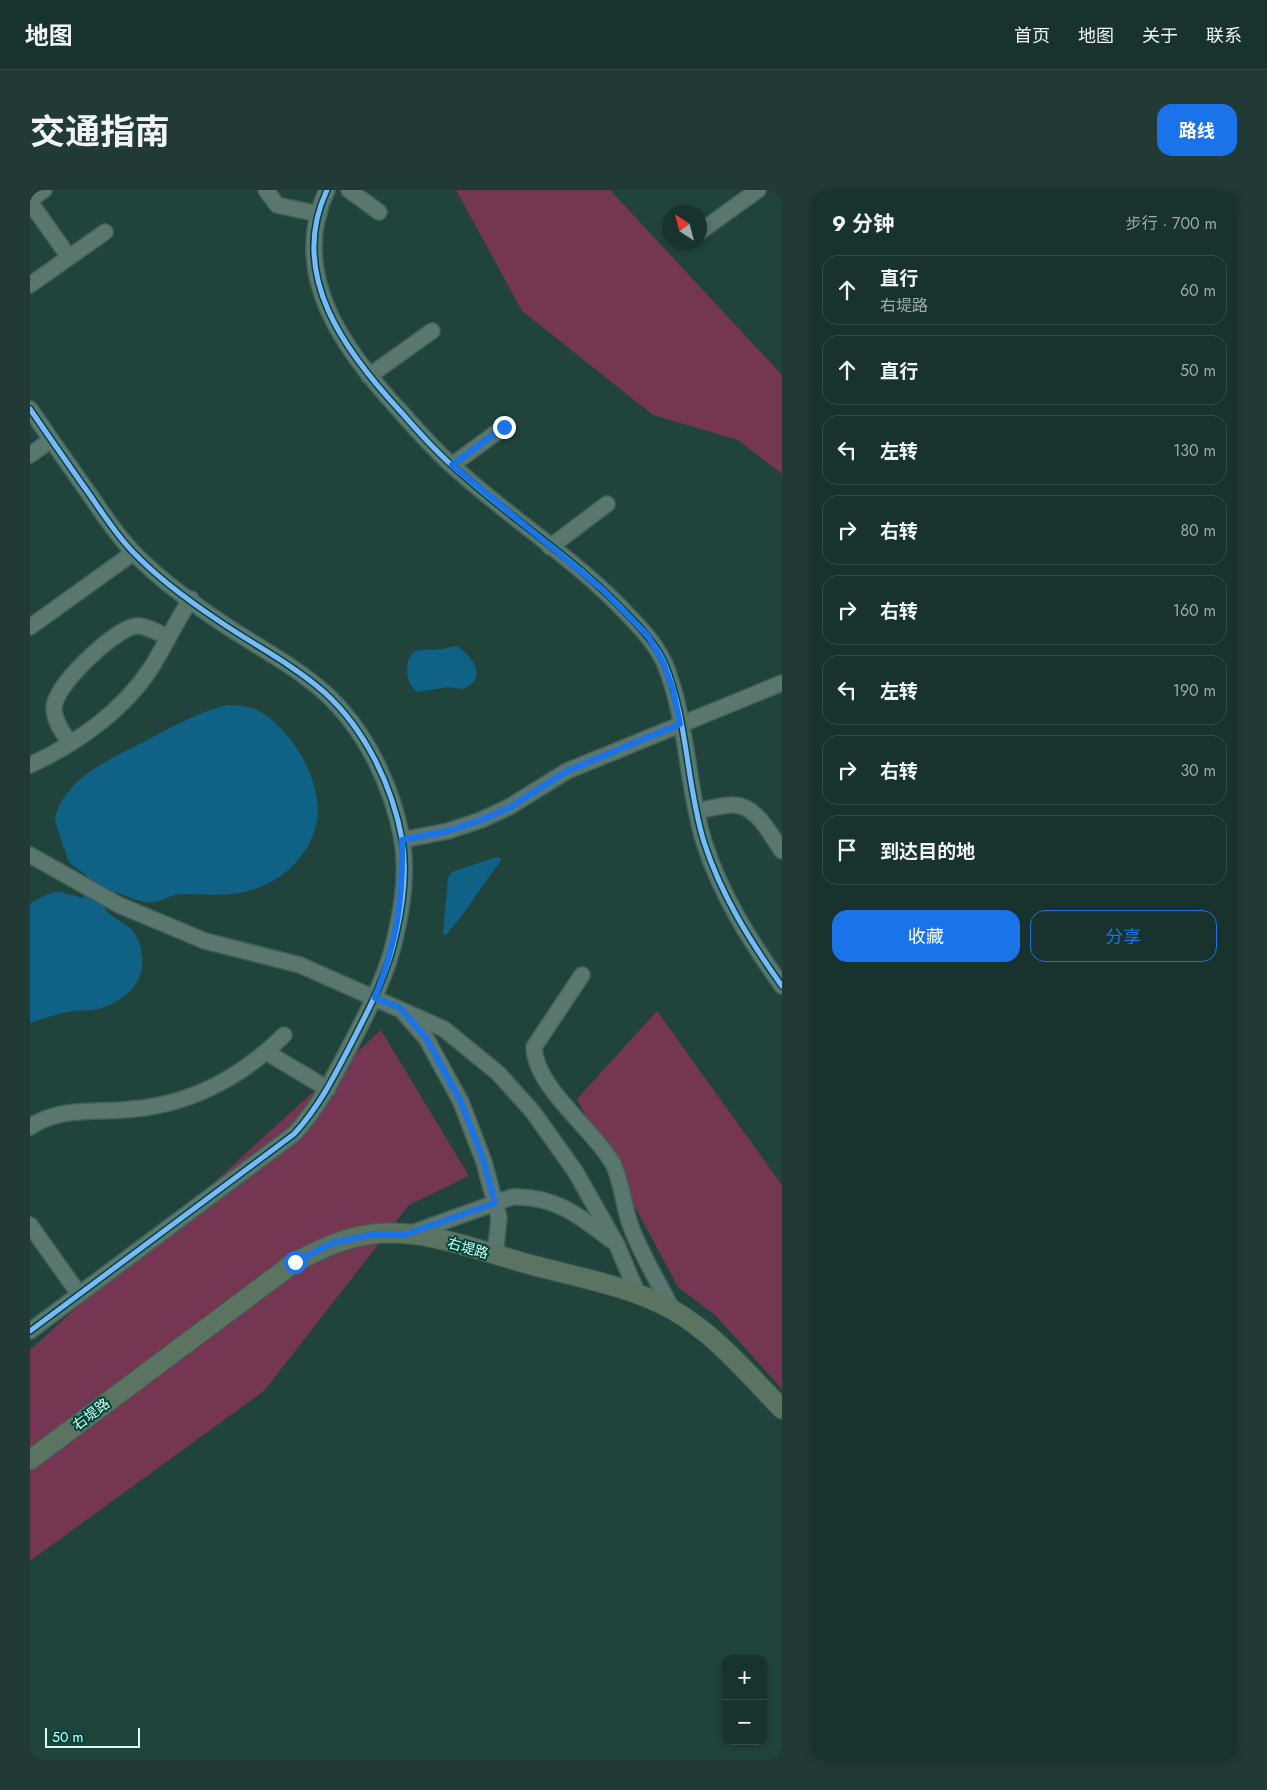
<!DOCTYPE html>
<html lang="zh">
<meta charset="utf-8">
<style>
body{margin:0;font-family:Jost,"Noto Sans SC",sans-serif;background:#213a35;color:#f1f3f6}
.controls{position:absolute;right:15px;bottom:15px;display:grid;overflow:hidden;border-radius:10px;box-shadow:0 2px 8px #0003}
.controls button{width:45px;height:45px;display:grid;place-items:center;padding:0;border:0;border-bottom:1px solid #364d49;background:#18322d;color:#f1f3f6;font:25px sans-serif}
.compass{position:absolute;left:632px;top:15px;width:45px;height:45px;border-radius:50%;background:#18322d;box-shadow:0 2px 8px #0003;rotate:324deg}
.scale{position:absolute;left:15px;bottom:12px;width:95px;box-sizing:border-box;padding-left:5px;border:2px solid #d6fcf1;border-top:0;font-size:14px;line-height:18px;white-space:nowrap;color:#d6fcf1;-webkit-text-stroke:4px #00463a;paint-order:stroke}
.stop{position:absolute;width:15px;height:15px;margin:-11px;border:4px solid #1a73e8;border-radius:50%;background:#fff}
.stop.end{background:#1a73e8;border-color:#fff;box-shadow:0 1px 5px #0008}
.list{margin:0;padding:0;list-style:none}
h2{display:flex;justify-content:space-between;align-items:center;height:65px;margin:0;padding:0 20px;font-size:21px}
h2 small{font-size:16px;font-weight:400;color:#9faaaa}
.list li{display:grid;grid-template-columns:32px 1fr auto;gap:15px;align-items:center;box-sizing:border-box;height:70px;margin:0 10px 10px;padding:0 10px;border:1px solid #364d49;border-radius:15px}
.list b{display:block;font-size:19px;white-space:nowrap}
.list p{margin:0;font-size:16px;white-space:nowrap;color:#9faaaa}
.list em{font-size:16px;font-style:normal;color:#9faaaa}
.actions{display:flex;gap:10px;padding:15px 20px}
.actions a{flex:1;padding:11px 0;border:1px solid #1a73e8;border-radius:15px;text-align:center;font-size:18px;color:#1a73e8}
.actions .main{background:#1a73e8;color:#fff}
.icon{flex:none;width:28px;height:28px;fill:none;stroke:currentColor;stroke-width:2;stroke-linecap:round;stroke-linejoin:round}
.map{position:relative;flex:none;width:752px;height:1570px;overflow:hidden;border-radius:15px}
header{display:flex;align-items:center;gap:30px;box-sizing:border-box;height:70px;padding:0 25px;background:#18322d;border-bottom:1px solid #364d49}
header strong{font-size:24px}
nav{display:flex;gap:28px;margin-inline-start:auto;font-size:18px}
.intro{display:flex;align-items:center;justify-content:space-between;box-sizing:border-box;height:120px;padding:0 30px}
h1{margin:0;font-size:35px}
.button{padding:12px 22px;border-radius:15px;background:#1a73e8;color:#fff;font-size:18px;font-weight:700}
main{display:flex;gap:30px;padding:0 30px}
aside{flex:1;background:#18322d;border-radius:15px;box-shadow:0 2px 8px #0003}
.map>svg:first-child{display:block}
.green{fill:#743651}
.water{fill:#106186}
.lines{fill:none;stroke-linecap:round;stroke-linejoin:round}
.minor-casing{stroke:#435f59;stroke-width:18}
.major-casing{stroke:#435f59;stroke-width:21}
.minor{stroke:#59776f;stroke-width:15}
.major{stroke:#5b7361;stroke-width:19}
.cycleway-casing{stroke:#00463a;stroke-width:8}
.cycleway{stroke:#7ab7fb;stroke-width:5}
.route{stroke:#1a73e8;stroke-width:6}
.labels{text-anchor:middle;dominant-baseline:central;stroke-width:4;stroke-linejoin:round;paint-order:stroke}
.street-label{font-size:14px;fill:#d6fcf1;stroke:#00463a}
</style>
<header>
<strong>地图</strong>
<nav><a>首页</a><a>地图</a><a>关于</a><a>联系</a></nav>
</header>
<div class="intro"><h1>交通指南</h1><a class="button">路线</a></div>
<main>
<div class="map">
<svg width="752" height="1570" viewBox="0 0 752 1570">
<rect width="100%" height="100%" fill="#20433c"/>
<g class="green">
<path d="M426,0H580L752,185V284L708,250L623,225L492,121Z"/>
<path d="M627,821L752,995V1199L685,1125L648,1097L547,909Z"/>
<path d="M351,840L439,986L379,1015L234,1201L0,1371V1160Z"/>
</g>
<g class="water">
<path d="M427,456C443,467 459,488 433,499L418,497L387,502C379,495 377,489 377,478C379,459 388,459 403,460C411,460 419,457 427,456Z"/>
<path d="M197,515C207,515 217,516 227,520C263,538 298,599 285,639C276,670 249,693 218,701C197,707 176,704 154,704C143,703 135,710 125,712C112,714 97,706 85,702L79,706L74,717C80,729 98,732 105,744C111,753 113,767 112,777C110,800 85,816 64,820C56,821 48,820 41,821C27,824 13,828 0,833V714C27,698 24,700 52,708L57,705L59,690C54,681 47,679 40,673C38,671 25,632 25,630C26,615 42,595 54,586C72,572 93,563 113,552C141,538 167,522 197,515Z"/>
<path d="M467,667L471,668L470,672C451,696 436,723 416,745L413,744L418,687L422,682Z"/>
</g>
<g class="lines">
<g class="minor-casing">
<g id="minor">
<path d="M236,0L247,15L289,24"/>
<path d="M297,0C257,85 316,163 372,223C391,245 411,267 433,285C487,333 550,373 599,426C613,440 626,455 634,472C658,529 656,594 674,652C691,705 720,751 752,796"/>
<path d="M319,0L349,22"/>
<path d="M0,10L14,0"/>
<path d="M0,12L39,67"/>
<path d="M671,41L728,0"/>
<path d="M0,95L75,42"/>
<path d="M339,186L402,141"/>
<path d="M0,219C20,248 40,277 60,305C73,324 87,346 104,363C126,386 162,413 189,431C224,455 262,474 294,502C335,539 362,595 372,649C377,678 373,714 366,744C358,783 340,817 322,852C305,885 289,917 264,944L0,1141"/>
<path d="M0,265L21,250"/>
<path d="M422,275L474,237"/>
<path d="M520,357L577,314"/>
<path d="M0,437L103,363"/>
<path d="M40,553C33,543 24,531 24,518C24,496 81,443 102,437C114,433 127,443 138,447"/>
<path d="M0,575C46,554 93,521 121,478C135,456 146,431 161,409"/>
<path d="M667,621C678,619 691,615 702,615C726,614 740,644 752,661"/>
<path d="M372,650L418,641L451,630L479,617L537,581L752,493"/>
<path d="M0,665L89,715L175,751L270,775L414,839L468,883L503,922L545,981L587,1055L608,1105"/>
<path d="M552,785L504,857C505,897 562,938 582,972C591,987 594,1019 601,1037C612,1066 629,1093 642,1119"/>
<path d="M374,823L396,848L431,912L454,972L469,1028L465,1065"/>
<path d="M236,862L298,899"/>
<path d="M0,937C28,918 60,922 92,920C155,917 210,889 254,845"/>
<path d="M0,1035L49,1104"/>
<path d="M379,1044L482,1007C524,1005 550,1026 581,1050"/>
</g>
</g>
<g class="major-casing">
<path id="major" d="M0,1270L265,1072C291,1059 315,1047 343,1044C396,1038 452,1062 502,1075C547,1087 603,1097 643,1120C685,1144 718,1184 752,1219"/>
</g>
<use href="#minor" class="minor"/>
<use href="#major" class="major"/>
<g class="cycleway-casing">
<g id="cycleway">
<path d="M297,0C257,85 316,163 372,223C391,245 411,267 433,285C487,333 550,373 599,426C613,440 626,455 634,472C658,529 656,594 674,652C691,705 720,751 752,796"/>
<path d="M0,219C20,248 40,277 60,305C73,324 87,346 104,363C126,386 162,413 189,431C224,455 262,474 294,502C335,539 362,595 372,649C377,678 373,714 366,744C358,783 340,817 322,852C305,885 289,917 264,944L0,1141"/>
</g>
</g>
<use href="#cycleway" class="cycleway"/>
</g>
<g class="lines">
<path class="route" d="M265,1072L302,1053L344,1044H377L465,1013L454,972L431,912L396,848L370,818L345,808C367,751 373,710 372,650L418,641L451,630L479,618L537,581L650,534L643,500L633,472L618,446L573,400L422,275L474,237"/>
</g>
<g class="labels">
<g class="street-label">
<text transform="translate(438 1058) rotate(16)">右堤路</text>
<text transform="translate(61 1224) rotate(-37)">右堤路</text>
</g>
</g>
</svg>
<div class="controls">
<button>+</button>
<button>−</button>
</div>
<svg class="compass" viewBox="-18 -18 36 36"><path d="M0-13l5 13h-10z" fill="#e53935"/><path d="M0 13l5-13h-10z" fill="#9faaaa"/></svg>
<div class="scale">50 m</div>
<div class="stop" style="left:265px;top:1072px"></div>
<div class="stop end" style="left:474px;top:237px"></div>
</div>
<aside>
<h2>9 分钟<small>步行 · 700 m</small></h2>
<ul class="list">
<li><svg class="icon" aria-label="ahead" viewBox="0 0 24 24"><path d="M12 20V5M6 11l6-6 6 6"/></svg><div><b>直行</b><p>右堤路</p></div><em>60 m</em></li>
<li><svg class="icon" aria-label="ahead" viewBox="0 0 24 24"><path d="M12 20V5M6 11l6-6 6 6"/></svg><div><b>直行</b></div><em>50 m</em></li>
<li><svg class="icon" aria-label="left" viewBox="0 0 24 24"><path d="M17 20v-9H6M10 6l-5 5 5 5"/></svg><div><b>左转</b></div><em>130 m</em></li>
<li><svg class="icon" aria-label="right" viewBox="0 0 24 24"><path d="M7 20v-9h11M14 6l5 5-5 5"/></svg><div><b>右转</b></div><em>80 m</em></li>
<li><svg class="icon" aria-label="right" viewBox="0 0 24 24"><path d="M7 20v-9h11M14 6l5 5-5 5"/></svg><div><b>右转</b></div><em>160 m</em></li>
<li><svg class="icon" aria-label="left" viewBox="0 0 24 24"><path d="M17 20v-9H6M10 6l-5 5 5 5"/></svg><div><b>左转</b></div><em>190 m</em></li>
<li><svg class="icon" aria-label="right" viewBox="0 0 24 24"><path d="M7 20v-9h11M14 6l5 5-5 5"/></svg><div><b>右转</b></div><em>30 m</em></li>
<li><svg class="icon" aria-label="arrive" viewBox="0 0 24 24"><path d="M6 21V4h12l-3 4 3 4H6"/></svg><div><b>到达目的地</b></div></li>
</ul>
<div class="actions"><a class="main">收藏</a><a>分享</a></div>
</aside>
</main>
